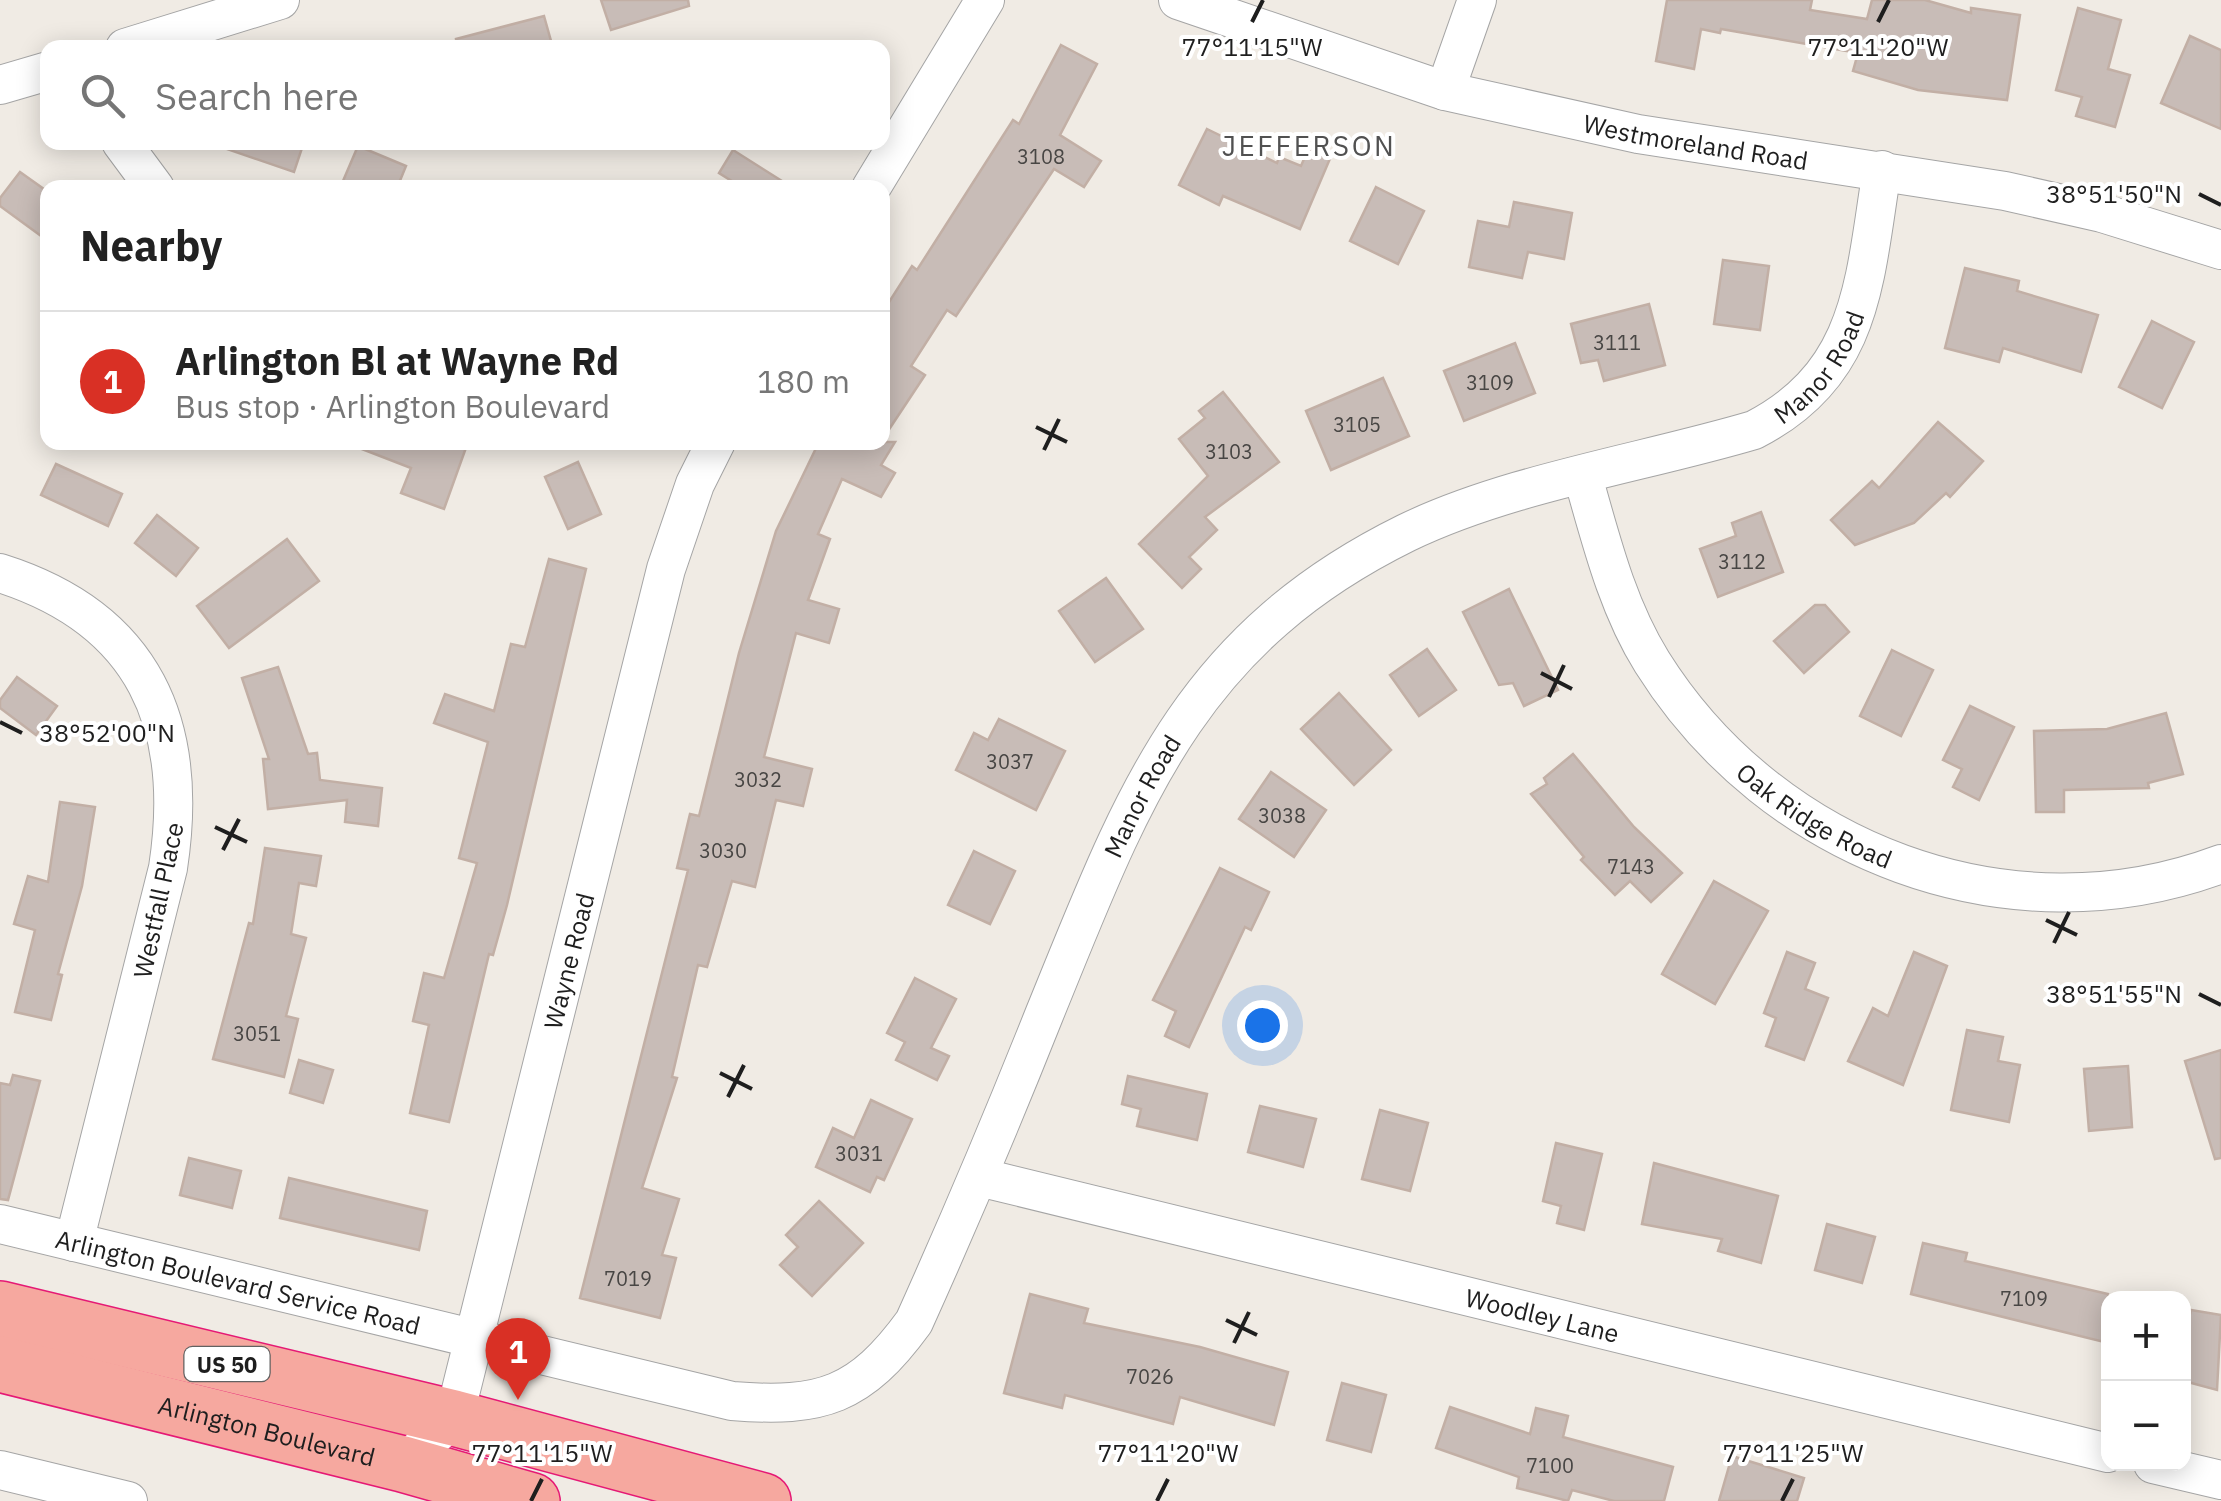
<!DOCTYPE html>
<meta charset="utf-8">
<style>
body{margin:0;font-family:"IBM Plex Sans",sans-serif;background:#f6f6f6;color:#222}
.controls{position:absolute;right:30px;bottom:30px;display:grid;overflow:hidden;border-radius:20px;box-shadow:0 5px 25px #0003}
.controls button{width:90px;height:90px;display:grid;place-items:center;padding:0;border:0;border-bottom:2px solid #e0e0e0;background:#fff;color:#222;font:50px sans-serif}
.you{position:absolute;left:1262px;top:1025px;width:35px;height:35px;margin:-25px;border:8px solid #fff;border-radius:50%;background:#1a73e8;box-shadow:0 0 0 15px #1a73e833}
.badge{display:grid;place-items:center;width:65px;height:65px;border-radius:50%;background:#d93025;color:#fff;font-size:32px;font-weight:700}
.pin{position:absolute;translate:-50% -82px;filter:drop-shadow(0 2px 5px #0008)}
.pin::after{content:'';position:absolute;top:52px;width:35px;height:30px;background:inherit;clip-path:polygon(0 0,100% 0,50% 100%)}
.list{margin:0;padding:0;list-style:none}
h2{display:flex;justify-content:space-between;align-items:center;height:130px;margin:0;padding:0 40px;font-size:42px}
h2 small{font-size:32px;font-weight:400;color:#767676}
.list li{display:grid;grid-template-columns:65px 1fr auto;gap:30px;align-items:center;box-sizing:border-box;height:140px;padding:0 40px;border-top:2px solid #e0e0e0}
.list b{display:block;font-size:38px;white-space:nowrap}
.list p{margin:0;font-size:32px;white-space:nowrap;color:#767676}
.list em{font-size:32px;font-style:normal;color:#767676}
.icon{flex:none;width:55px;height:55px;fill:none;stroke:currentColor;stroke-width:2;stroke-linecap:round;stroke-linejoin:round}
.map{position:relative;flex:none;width:2221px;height:1501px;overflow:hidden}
.search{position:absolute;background:#fff;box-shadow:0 5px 25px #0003;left:40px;top:40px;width:850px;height:110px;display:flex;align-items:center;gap:25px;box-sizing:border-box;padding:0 35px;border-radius:20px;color:#767676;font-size:38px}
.panel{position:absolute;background:#fff;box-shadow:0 5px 25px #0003;left:40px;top:180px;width:850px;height:270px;border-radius:20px}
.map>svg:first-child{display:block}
.building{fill:#c8bcb7;stroke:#c2afa5;stroke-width:2.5}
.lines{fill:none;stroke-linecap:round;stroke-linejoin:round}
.minor-casing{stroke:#a5a5a5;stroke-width:40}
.trunk-casing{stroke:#e51975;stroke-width:58}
.minor{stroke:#fff;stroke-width:38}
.trunk{stroke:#f6a89f;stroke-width:55}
.ticks{fill:none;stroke:#1e1e1e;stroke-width:4}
.labels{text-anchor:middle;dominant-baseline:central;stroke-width:8;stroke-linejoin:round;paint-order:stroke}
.number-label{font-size:20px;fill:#484644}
.shield{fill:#fff;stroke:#626262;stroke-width:2.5}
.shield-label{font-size:22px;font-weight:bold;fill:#1e1e1e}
.street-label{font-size:25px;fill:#1e1e1e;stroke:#fff}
.neighbourhood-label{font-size:28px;letter-spacing:2.5px;fill:#515151;stroke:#fff}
.ticks-label{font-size:25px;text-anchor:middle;fill:#1e1e1e;stroke:#fff;stroke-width:8;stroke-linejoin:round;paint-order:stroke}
</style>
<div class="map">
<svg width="2221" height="1501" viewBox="0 0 2221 1501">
<rect width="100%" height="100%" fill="#f0ebe4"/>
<g class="building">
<path d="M601,0H688L689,6L611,30Z"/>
<path d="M1667,0H1812L1810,10L1867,19L1872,0H1925L1971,13V8L2020,15L2007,100L1918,90L1853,71L1858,53L1721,29L1720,33L1701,29L1694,69L1656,61Z"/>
<path d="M2078,8L2121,20L2108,69L2130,75L2115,127L2076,116L2082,97L2056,90Z"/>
<path d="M544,16L553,48H457L456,39Z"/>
<path d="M2190,36L2221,50V129L2161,103Z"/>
<path d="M1061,45L1097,64L1060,135L1101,161L1084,187L1054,169L956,316L947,310L911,366L925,375L882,440V313L912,266L917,270L1013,120L1019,124Z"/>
<path d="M1207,129L1277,163L1279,157L1301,166L1310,145L1332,154L1300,229L1223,196L1219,205L1179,185Z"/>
<path d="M222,142H304L294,172L221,147Z"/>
<path d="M358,146L406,166L397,188H340Z"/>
<path d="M733,150L793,188H743L719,173Z"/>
<path d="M20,172L48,192V241L0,206V198Z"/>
<path d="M1376,187L1424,211L1398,264L1350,241Z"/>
<path d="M1514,202L1572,213L1564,259L1528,252L1522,278L1469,267L1478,221L1509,227Z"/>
<path d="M1723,260L1769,266L1760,330L1714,324Z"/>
<path d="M1965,268L2019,281L2017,291L2098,315L2081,372L2003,348L1999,362L1945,348Z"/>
<path d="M1649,304L1665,365L1604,381L1598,360L1581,363L1571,324Z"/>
<path d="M2152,321L2194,342L2162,408L2119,387Z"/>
<path d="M1515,343L1535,393L1464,421L1444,371Z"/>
<path d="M1383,378L1409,436L1331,470L1306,411Z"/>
<path d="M1223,392L1279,462L1205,517L1217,530L1189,557L1201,569L1182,588L1139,544L1208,476L1179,439L1205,418L1199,411Z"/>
<path d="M1938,422L1983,461L1950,497L1946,493L1914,523L1855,545L1831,520L1872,481L1879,488Z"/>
<path d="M468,442L444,509L401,493L411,468L349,444Z"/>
<path d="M819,442H895L881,465L895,473L881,497L842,479L818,534L830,539L808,600L839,609L829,643L796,633L764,757L812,769L803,806L776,800L755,887L732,881L707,967L698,965L672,1077L677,1078L642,1188L679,1199L662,1255L676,1258L660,1318L580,1298L688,870L677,868L690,814L699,816L739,653L776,531Z"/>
<path d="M578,462L601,514L568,529L545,477Z"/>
<path d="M56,464L122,494L108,526L41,495Z"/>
<path d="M1761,512L1783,572L1718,597L1700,549L1736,536L1732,523Z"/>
<path d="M157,515L198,548L176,576L135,543Z"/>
<path d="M287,539L319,581L229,648L197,606Z"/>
<path d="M549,559L586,569L507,905L493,955L489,954L449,1122L410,1113L429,1025L413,1021L424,973L444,978L477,863L459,858L488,742L434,723L445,694L494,711L511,644L525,647Z"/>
<path d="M1106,578L1143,629L1095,662L1059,611Z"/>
<path d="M1509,589L1558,690L1524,706L1513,683L1499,685L1463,612Z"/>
<path d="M1815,605H1825L1849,632L1804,673L1774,641Z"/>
<path d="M1427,649L1456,690L1419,716L1390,675Z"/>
<path d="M1892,650L1933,670L1901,736L1860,716Z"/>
<path d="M278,667L308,754L317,753L320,780L382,788L378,826L345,822L347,800L268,809L263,759H269L242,678Z"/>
<path d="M17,677L57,706L36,735L0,708V700Z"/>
<path d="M1339,693L1391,750L1354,785L1301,729Z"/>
<path d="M1970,706L2014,727L1979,800L1953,787L1962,769L1943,760Z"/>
<path d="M2166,713L2183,774L2148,783L2149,788L2064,790V812H2036L2034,731L2107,729Z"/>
<path d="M999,719L1065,751L1036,810L956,770L974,733L988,740Z"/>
<path d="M1573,754L1634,827L1682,873L1651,902L1630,881L1615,895L1581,860L1584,857L1531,794L1547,784L1544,778Z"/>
<path d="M1271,772L1326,810L1294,857L1239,819Z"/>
<path d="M60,802L95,807L82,886L58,974L62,975L51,1020L15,1012L35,930L14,924L28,876L48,882Z"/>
<path d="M265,848L321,856L316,886L299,883L291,934L306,938L286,1016L298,1019L284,1077L213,1059L249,923L253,924Z"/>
<path d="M974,851L1015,871L990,924L948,905Z"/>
<path d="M1220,868L1269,892L1251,930L1245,927L1189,1047L1165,1036L1176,1011L1153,1000Z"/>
<path d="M1714,881L1768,911L1715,1004L1662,974Z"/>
<path d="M1787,952L1815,963L1805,989L1828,998L1804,1060L1766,1046L1776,1018L1764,1013Z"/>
<path d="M1914,952L1947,966L1903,1085L1848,1061L1873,1008L1888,1016Z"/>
<path d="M915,978L956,999L931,1048L949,1056L937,1080L896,1060L905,1042L887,1033Z"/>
<path d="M1967,1030L2003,1037L1998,1061L2020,1065L2009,1122L1951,1110Z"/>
<path d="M2221,1050V1158L2215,1159L2185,1061Z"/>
<path d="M299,1060L333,1070L323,1103L290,1093Z"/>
<path d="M2128,1066L2132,1127L2089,1131L2084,1069Z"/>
<path d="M13,1075L40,1081L8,1200L0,1199V1083L10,1085Z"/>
<path d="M1128,1076L1207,1094L1197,1140L1137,1126L1141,1109L1122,1104Z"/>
<path d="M871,1100L912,1119L884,1180L877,1177L870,1192L816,1167L833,1128L854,1138Z"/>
<path d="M1260,1106L1316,1119L1303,1167L1248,1152Z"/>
<path d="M1380,1110L1428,1123L1410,1191L1362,1179Z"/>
<path d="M1556,1143L1602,1154L1584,1230L1557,1223L1561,1206L1543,1201Z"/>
<path d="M189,1158L241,1171L232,1208L180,1195Z"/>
<path d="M1654,1163L1778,1196L1761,1263L1718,1251L1722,1239L1642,1224Z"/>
<path d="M289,1178L427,1211L419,1250L280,1218Z"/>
<path d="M819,1201L863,1243L812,1296L780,1265L798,1247L786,1235Z"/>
<path d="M1827,1224L1875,1237L1862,1283L1815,1270Z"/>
<path d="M1923,1243L1967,1253L1965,1261L2108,1294V1343L1911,1294Z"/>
<path d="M1030,1294L1088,1309L1084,1323L1200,1347L1288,1372L1274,1425L1180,1397L1173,1424L1065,1395L1062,1408L1004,1393Z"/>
<path d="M2191,1310L2221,1315L2217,1390L2184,1381V1338Z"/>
<path d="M1342,1383L1386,1395L1371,1452L1327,1440Z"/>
<path d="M1450,1407L1530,1434L1536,1408L1568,1416L1563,1437L1673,1467L1664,1501H1614L1572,1490L1568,1501L1517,1488L1519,1477L1436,1448Z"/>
<path d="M1732,1456L1804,1478L1797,1501H1719Z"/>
</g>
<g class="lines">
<g class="minor-casing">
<g id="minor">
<path id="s1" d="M1178,0L1445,91L1638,134L2005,191L2102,213L2221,250"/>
<path d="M125,48L280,0"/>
<path d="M0,85L48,71"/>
<path d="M1445,91L1477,0"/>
<path d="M121,142L155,188"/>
<path d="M871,188L985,0"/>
<path id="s2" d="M1583,477C1601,540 1617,606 1652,662C1771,852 2009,943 2221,864"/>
<path d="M0,573C145,619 190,725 168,868L74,1242"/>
<path id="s3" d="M979,1177L2108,1453"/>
<path id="s4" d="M0,1224L732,1401C822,1408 860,1396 914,1322C960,1220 1003,1118 1044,1015C1131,802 1185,642 1406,533C1509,483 1643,463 1754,430C1864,373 1864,281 1882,170"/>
<path id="s5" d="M403,1464L454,1418L666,569L695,484L716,442"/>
<path d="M2153,1464L2221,1480"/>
<path d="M0,1470L128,1501"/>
</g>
</g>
<g class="trunk-casing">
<g id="trunk">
<path d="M0,1309L454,1418L763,1501"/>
<path id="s6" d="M0,1364L403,1464L532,1501"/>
</g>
</g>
<use href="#minor" class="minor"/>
<use href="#trunk" class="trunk"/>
</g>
<path class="ticks" d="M1252,22L1263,0M1878,22L1889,0M2199,194L2221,205M1036,427L1067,442M1044,450L1059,419M1541,673L1572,689M1549,697L1564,665M0,722L22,733M215,827L247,842M223,850L239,819M2046,920L2077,935M2054,943L2069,912M2199,994L2221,1005M720,1073L752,1089M728,1097L744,1065M1226,1320L1257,1335M1234,1343L1249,1312M531,1501L542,1479M1157,1501L1168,1479M1782,1501L1793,1479"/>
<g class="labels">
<g class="number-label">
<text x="1041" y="156">3108</text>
<text x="1617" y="342">3111</text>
<text x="1490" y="382">3109</text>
<text x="1357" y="424">3105</text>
<text x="1229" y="451">3103</text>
<text x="1742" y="561">3112</text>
<text x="1010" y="761">3037</text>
<text x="758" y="779">3032</text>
<text x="1282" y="815">3038</text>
<text x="723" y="850">3030</text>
<text x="1631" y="866">7143</text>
<text x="257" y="1033">3051</text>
<text x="859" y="1153">3031</text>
<text x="628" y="1278">7019</text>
<text x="2024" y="1298">7109</text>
<text x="1150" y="1376">7026</text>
<text x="1550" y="1465">7100</text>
</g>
<rect class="shield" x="184.5" y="1347" width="85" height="34" rx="8"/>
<g class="shield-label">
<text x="227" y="1364">US 50</text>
</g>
<g class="street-label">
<text stroke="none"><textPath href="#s1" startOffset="538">Westmoreland Road</textPath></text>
<text stroke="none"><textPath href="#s4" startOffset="2375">Manor Road</textPath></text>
<text stroke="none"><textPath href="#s4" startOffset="1538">Manor Road</textPath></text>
<text stroke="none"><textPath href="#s2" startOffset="425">Oak Ridge Road</textPath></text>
<text transform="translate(158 900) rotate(-78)">Westfall Place</text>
<text stroke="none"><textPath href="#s5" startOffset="540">Wayne Road</textPath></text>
<text stroke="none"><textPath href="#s4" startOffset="245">Arlington Boulevard Service Road</textPath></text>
<text stroke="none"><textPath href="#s3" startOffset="580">Woodley Lane</textPath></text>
<text stroke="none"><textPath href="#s6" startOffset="275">Arlington Boulevard</textPath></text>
</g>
<g class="neighbourhood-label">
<text x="1309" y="145">JEFFERSON</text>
</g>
</g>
<g class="ticks-label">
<text x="1252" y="56">77°11'15"W</text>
<text x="1878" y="56">77°11'20"W</text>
<text x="2114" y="203">38°51'50"N</text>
<text x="107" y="742">38°52'00"N</text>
<text x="2114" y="1003">38°51'55"N</text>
<text x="542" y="1462">77°11'15"W</text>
<text x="1168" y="1462">77°11'20"W</text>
<text x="1793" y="1462">77°11'25"W</text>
</g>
</svg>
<div class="controls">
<button>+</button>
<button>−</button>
</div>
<div class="you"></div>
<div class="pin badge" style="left:518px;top:1400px">1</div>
<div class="search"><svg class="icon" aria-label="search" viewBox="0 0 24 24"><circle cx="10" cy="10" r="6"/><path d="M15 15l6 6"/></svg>Search here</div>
<section class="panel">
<h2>Nearby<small></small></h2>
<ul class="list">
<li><span class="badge">1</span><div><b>Arlington Bl at Wayne Rd</b><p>Bus stop · Arlington Boulevard</p></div><em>180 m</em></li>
</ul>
</section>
</div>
